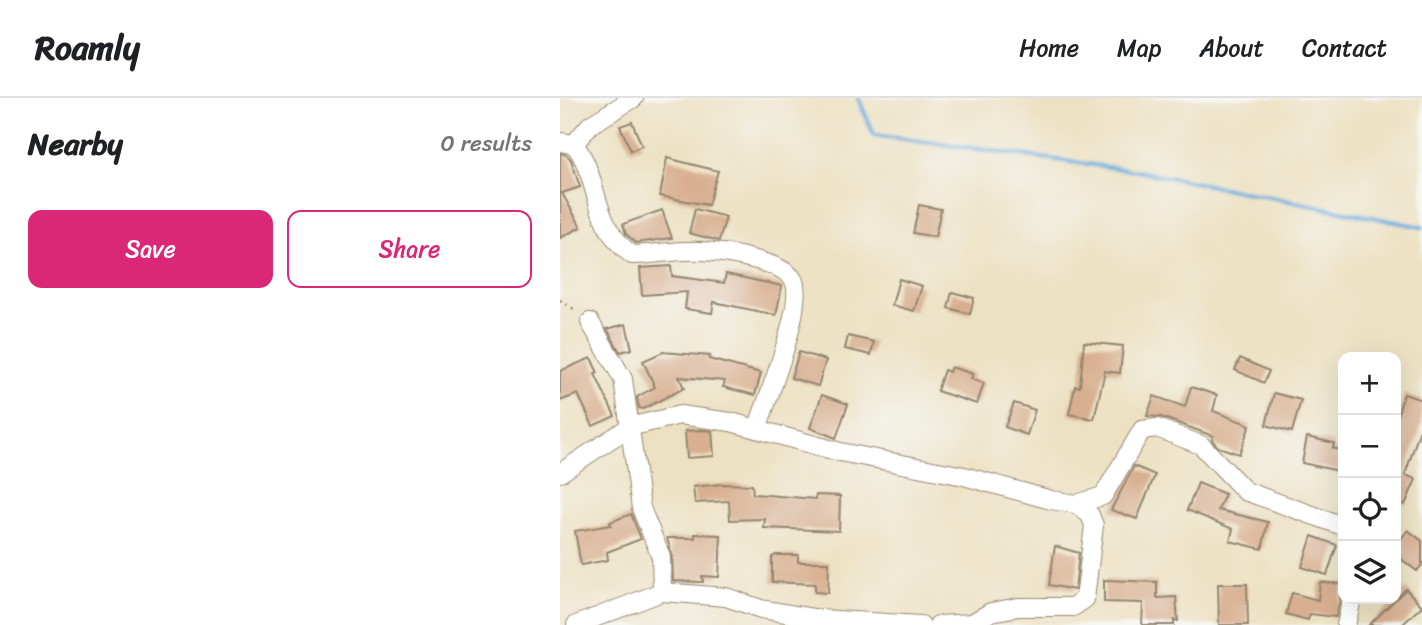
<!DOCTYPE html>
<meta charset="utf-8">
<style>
body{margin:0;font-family:Sriracha,sans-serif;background:#f6f6f6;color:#202124}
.controls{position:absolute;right:21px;bottom:21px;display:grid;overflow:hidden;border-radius:14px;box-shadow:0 7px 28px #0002}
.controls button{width:63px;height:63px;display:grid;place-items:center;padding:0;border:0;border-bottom:2px solid #e0e0e0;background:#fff;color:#202124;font:35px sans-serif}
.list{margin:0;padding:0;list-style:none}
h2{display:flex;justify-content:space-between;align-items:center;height:91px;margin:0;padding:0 28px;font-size:30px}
h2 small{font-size:23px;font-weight:400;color:#757577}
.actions{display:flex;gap:14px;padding:21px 28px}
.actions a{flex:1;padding:16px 0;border:2px solid #db2777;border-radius:14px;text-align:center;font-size:24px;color:#db2777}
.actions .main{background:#db2777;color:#fff}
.icon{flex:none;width:38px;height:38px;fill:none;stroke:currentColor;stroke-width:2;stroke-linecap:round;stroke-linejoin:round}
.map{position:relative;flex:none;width:862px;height:527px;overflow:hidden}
header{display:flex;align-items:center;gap:42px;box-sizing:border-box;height:98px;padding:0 35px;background:#fff;border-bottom:2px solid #e0e0e0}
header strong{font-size:33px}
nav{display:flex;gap:38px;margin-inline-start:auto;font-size:24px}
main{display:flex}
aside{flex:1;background:#fff}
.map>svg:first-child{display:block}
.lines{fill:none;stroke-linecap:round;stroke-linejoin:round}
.stream{stroke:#68a8db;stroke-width:4.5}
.building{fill:#d8af90}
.minor-casing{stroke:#948670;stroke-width:20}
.path{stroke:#948670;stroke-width:2.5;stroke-dasharray:2 5;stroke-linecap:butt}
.minor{stroke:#fff;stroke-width:18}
</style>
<header>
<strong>Roamly</strong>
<nav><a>Home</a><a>Map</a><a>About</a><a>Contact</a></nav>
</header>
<main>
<aside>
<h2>Nearby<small>0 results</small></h2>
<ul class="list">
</ul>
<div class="actions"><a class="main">Save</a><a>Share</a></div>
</aside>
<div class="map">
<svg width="862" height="527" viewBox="0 0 862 527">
<rect width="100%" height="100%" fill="#f6f6f2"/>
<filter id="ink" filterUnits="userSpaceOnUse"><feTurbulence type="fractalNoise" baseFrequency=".0143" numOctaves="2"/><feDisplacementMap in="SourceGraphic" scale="14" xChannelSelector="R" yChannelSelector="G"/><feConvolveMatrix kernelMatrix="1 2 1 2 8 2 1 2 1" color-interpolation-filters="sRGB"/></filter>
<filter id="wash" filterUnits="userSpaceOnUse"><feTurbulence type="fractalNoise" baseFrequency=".00686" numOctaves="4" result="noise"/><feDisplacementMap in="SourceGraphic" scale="28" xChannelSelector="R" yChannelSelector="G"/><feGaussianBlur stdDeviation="1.57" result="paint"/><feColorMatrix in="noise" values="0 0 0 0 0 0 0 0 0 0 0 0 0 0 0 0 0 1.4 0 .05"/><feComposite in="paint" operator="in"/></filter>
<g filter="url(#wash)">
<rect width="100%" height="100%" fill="#ece1c2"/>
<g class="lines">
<path class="stream" d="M298,0L314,37L577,73L862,129"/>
</g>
<g id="blocks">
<g class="building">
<path d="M72,24L82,48L71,53L60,28Z"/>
<path d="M0,55L7,57L11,62L20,89L2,95L21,129L0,140Z"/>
<path d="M107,60L158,73L148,107L100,98Z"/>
<path d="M359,107L381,111L375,139L353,135Z"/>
<path d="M135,111L166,119L159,143L129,135Z"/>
<path d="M102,112L112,140L76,145L66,136L63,126Z"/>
<path d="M111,168L112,178L164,185L166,176L222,188L216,217L154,204L152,215L125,211L127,194L82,197L80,170Z"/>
<path d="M339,181L362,188L354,213L332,207Z"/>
<path d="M392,194L414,200L410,216L388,210Z"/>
<path d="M66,226L72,251L60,254L47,231Z"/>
<path d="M288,238L314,244L311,257L285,251Z"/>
<path d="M524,244L563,248L560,275L545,273L534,321L509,316L515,288L520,289Z"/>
<path d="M103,254L150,258L149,261L201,275L195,297L163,289L165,283L119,279L124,290L83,311L79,310L77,299L95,289L83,263Z"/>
<path d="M239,254L266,262L258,288L231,280Z"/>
<path d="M31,260L38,275L35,276L55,318L33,328L18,296L0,303V273Z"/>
<path d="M680,260L709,273L704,285L675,272Z"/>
<path d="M391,269L413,276L411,281L424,285L417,306L377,293L384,272L389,274Z"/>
<path d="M631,289L657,297L653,313L690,327L679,356L658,349L652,342L653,338L601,319L587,318L594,298L625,309Z"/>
<path d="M714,295L741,302L732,334L706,327Z"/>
<path d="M844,296L862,302V325L845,377L856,381L845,407L836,403V321Z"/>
<path d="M262,297L288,306L276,340L250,330Z"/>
<path d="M454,305L475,312L467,337L445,329Z"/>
<path d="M142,332L152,333L154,358L127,360L125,333Z"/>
<path d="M747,339L774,345L773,350L783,353V374L742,365Z"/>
<path d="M574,368L595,377L577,421L551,412Z"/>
<path d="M638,385L665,396L658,412L708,424L702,451L670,443L673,431L627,412Z"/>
<path d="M162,386L192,387L193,396L255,401L256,397L280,398L279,433L204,430L205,421L170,422L169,403L135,405L133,389Z"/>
<path d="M71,416L81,441L47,454L48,462L21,467L15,433L51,427L50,424Z"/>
<path d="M848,432L862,443V467L857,473L836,457V447Z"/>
<path d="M135,436L161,437L159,479L142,478L143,484L113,483L112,458L107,440H135Z"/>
<path d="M752,438L777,447L767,477L742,469Z"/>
<path d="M495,448L519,455L515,492L489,487Z"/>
<path d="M216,457H238V464H269L268,495L255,494V486L212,484V459Z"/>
<path d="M544,482L597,484V500L616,499L618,523L614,522V527H582L583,505L544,504Z"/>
<path d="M760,484L783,486L776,519L750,516L748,522L726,516L732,495L758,502Z"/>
<path d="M658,486H687L688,527H659Z"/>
<path d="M846,491L862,508L842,527H809Z"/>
</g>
</g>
</g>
<g filter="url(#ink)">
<use href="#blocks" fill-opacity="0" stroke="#948670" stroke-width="2"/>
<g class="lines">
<g class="minor-casing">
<g id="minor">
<path d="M0,44L14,46C41,80 30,126 72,157C95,157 119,151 142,153C163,154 221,163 233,181C247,203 206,304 197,331"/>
<path d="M14,46L30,27L74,0"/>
<path d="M30,224L63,281L81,410L101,459L102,494"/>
<path d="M0,375L69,329L120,317L171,324L280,354L404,378L491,402L516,406L543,398L582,332L597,330L641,347L685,393L783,428"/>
<path d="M16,527L102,494L166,499L201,511L260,521L361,527"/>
<path d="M378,527L412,525L431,514L458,509H513L525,501L534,427L530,417L516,406"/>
<path d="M786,527L792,501"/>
</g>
</g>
<path class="path" d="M0,202L17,213"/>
<use href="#minor" class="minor"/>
</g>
</g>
</svg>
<div class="controls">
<button>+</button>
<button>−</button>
<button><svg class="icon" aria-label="locate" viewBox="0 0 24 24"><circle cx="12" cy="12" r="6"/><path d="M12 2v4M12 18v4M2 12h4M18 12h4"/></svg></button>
<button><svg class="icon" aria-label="layers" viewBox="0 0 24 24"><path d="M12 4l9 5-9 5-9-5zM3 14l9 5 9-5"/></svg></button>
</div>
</div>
</main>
